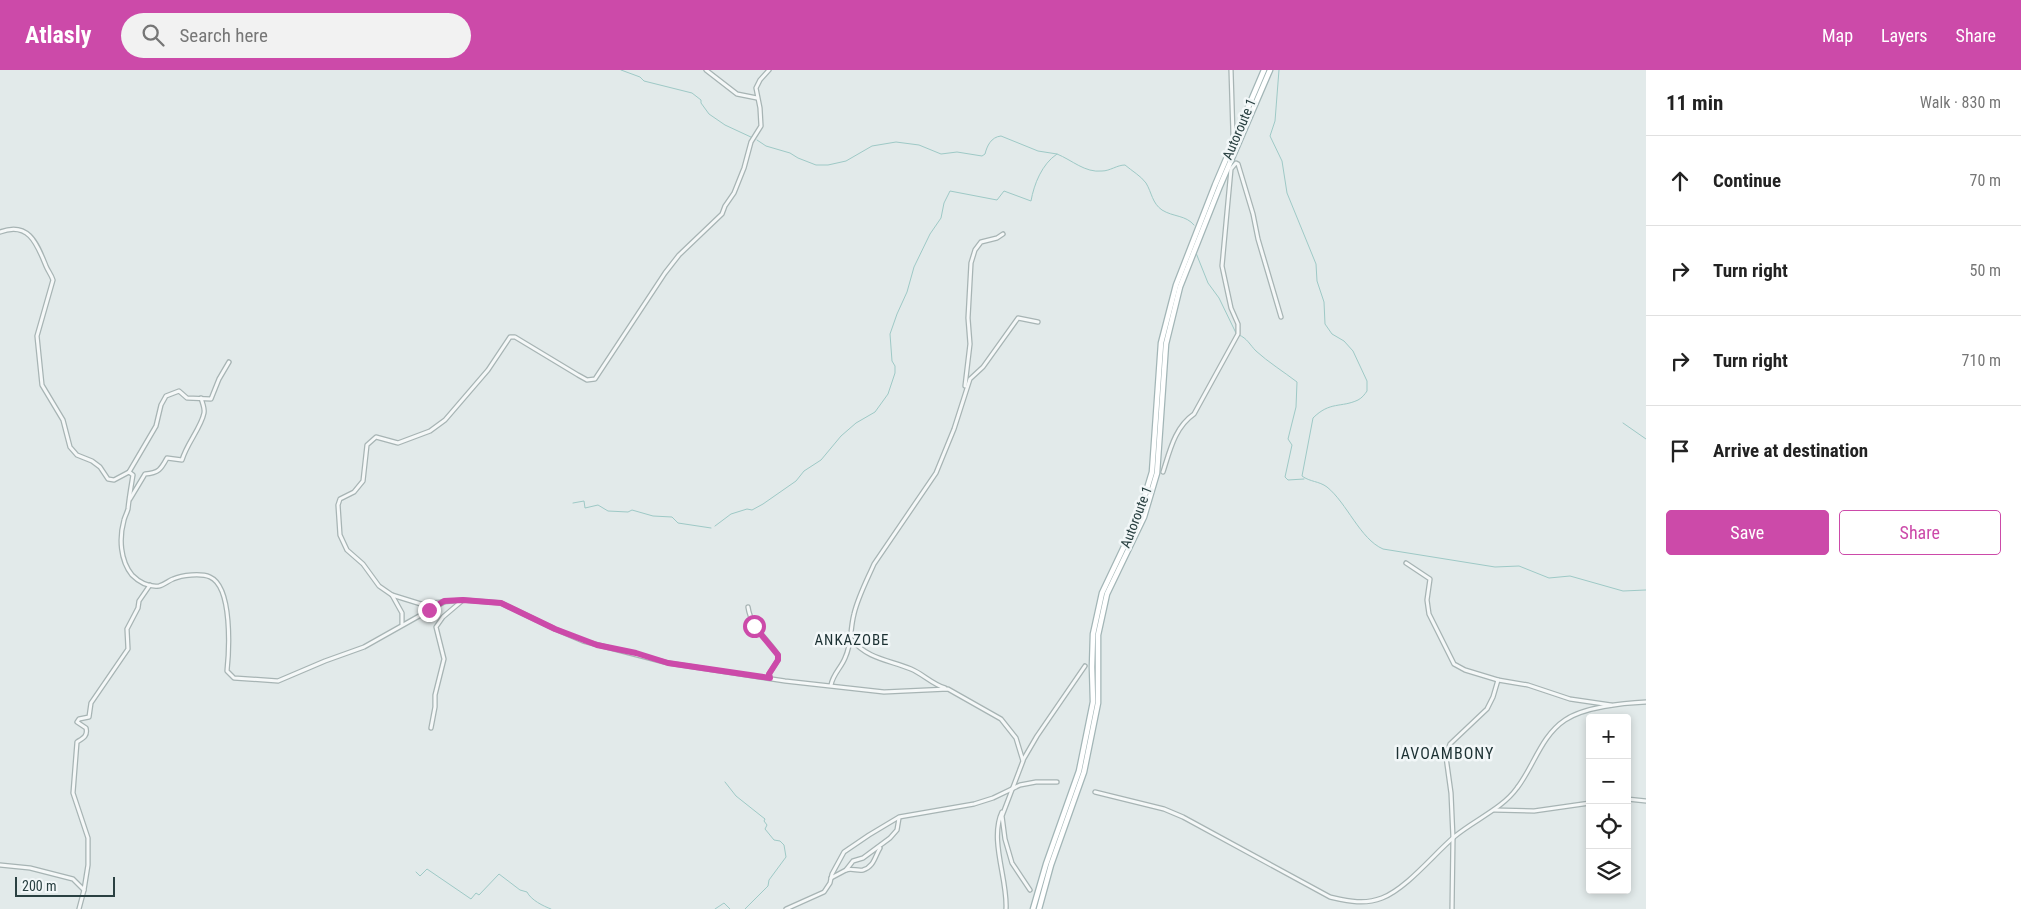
<!DOCTYPE html>
<meta charset="utf-8">
<style>
body{margin:0;font-family:"Roboto Condensed",sans-serif;background:#f2f2f2;color:#222}
.controls{position:absolute;right:15px;bottom:15px;display:grid;overflow:hidden;border-radius:5px;box-shadow:0 2px 8px #0003}
.controls button{width:45px;height:45px;display:grid;place-items:center;padding:0;border:0;border-bottom:1px solid #e0e0e0;background:#fff;color:#222;font:25px sans-serif}
.scale{position:absolute;left:15px;bottom:12px;width:100px;box-sizing:border-box;padding-left:5px;border:2px solid #2a4142;border-top:0;font-size:14px;line-height:18px;white-space:nowrap;color:#2a4142;-webkit-text-stroke:4px #f2f7f8;paint-order:stroke}
.stop{position:absolute;width:15px;height:15px;margin:-11px;border:4px solid #cc4aa9;border-radius:50%;background:#fff}
.stop.end{background:#cc4aa9;border-color:#fff;box-shadow:0 1px 5px #0008}
.list{margin:0;padding:0;list-style:none}
h2{display:flex;justify-content:space-between;align-items:center;height:65px;margin:0;padding:0 20px;font-size:21px}
h2 small{font-size:16px;font-weight:400;color:#767676}
.list li{display:grid;grid-template-columns:32px 1fr auto;gap:15px;align-items:center;box-sizing:border-box;height:90px;padding:0 20px;border-top:1px solid #e0e0e0}
.list b{display:block;font-size:19px;white-space:nowrap}
.list em{font-size:16px;font-style:normal;color:#767676}
.actions{display:flex;gap:10px;padding:15px 20px}
.actions a{flex:1;padding:11px 0;border:1px solid #cc4aa9;border-radius:5px;text-align:center;font-size:18px;color:#cc4aa9}
.actions .main{background:#cc4aa9;color:#fff}
.icon{flex:none;width:28px;height:28px;fill:none;stroke:currentColor;stroke-width:2;stroke-linecap:round;stroke-linejoin:round}
.map{position:relative;flex:none;width:1646px;height:839px;overflow:hidden}
header{display:flex;align-items:center;gap:30px;box-sizing:border-box;height:70px;padding:0 25px;background:#cc4aa9;color:#fff}
header strong{font-size:24px}
nav{display:flex;gap:28px;margin-inline-start:auto;font-size:18px}
.search{width:350px;height:45px;background:#f2f2f2;display:flex;align-items:center;gap:12px;box-sizing:border-box;padding:0 18px;border-radius:28px;color:#767676;font-size:19px}
main{display:flex}
aside{flex:1;background:#fff}
.map>svg:first-child{display:block}
.lines{fill:none;stroke-linecap:round;stroke-linejoin:round}
.stream{stroke:#9ec9c6;stroke-width:1}
.minor-casing{stroke:#a7b4b4;stroke-width:5.5}
.major-casing{stroke:#a2b5b6;stroke-width:7}
.minor{stroke:#f5f8f8;stroke-width:3}
.major{stroke:#fff;stroke-width:4.5}
.route{stroke:#cc4aa9;stroke-width:6}
.labels{text-anchor:middle;dominant-baseline:central;stroke-width:5;stroke-linejoin:round;paint-order:stroke}
.street-label{font-size:14px;fill:#2a4142;stroke:#f2f7f8}
.neighbourhood-label{font-size:15px;letter-spacing:1px;fill:#1c3133;stroke:#f2f7f8}
.quarter-label{font-size:16px;letter-spacing:1px;fill:#1c3133;stroke:#f2f7f8}
</style>
<header>
<strong>Atlasly</strong>
<div class="search"><svg class="icon" aria-label="search" viewBox="0 0 24 24"><circle cx="10" cy="10" r="6"/><path d="M15 15l6 6"/></svg>Search here</div>
<nav><a>Map</a><a>Layers</a><a>Share</a></nav>
</header>
<main>
<div class="map">
<svg width="1646" height="839" viewBox="0 0 1646 839">
<rect width="100%" height="100%" fill="#e2eaea"/>
<g class="lines">
<g class="stream">
<path d="M621,0L640,7L644,11L692,23L701,30V33L709,44L725,55L753,68"/>
<path d="M1279,0L1275,51L1270,66L1282,91L1287,123L1316,194L1317,211L1324,232L1325,254L1332,264L1344,271L1353,281L1367,311V321C1365,324 1362,328 1358,330C1341,338 1330,331 1313,348L1302,406C1310,412 1319,411 1327,417C1347,433 1360,469 1383,479L1495,497L1519,496L1549,508L1570,506L1623,521L1646,520"/>
<path d="M757,70L766,76L790,83L798,88L816,95H828L846,91L872,76L896,72L919,75L941,84L957,82L982,86L985,84C987,76 991,67 1001,66L1038,81L1057,84"/>
<path d="M1196,183L1208,213L1219,228L1236,263"/>
<path d="M1239,265C1247,268 1250,275 1256,281C1268,292 1284,302 1297,312L1296,337L1288,369L1292,375L1285,407L1288,410L1304,409"/>
<path d="M1623,353L1646,369"/>
<path d="M573,433L584,431L585,438L598,435L608,441L628,442L632,440L653,446L672,447L678,453L711,458"/>
<path d="M715,456L731,444L747,439L752,440L763,434L796,411L804,401L821,390L841,366L856,353L875,342L888,324L895,303V296L892,291L890,264L897,244L907,222L914,197L930,164L941,148L944,133L950,121L997,130L1004,121L1031,131C1034,114 1042,94 1057,84C1072,90 1085,103 1102,101C1110,101 1117,95 1125,95C1132,101 1141,106 1146,113C1152,123 1152,133 1162,140C1173,147 1186,145 1194,155"/>
<path d="M725,712L736,726L765,749L764,751L767,755L765,759L774,770L780,771L784,775L786,787L769,810L768,816L745,839"/>
<path d="M416,802L420,806L427,799L471,829L476,823L479,825L499,804L520,820L527,822C531,830 543,836 551,839"/>
<path d="M715,839L724,833L730,839"/>
</g>
<g class="minor-casing">
<g id="minor">
<path d="M706,0L737,24L757,28"/>
<path d="M769,0L760,10L756,18L760,38L761,56L751,72L744,98L734,123L725,136L722,144L679,185L665,203L595,309L587,310L578,305L515,267H510L488,300L445,350L430,361L398,373L376,367L367,375L363,411L354,422L340,429L338,435L340,465L347,480L363,494L379,516L392,525L421,534L463,530L501,533L555,559L583,571L668,593L785,611L884,622L948,619L1001,649L1016,668L1023,691L1002,746L1005,769L1012,793L1030,820"/>
<path d="M1231,0L1233,65"/>
<path d="M0,162C29,151 37,174 46,196C48,201 51,204 53,210L37,266L42,315L63,350L70,377L77,385L92,391L100,397L108,409L114,410L129,402L133,405C131,417 129,428 128,439C127,443 125,446 124,450C119,468 120,490 132,505C139,512 149,517 159,516C164,515 168,511 173,509C182,505 201,503 210,507C233,517 229,582 227,601L234,608L278,611L325,591L364,577L444,532"/>
<path d="M965,316L970,274L968,248L971,193L975,180L981,172L997,168L1003,164"/>
<path d="M129,402L156,356L161,335L166,326L179,321L187,328L211,329L219,309L229,292"/>
<path d="M1163,402C1170,380 1175,357 1194,344L1238,264V254L1231,238L1222,196L1231,99L1236,93L1238,94L1253,144L1258,169L1281,247"/>
<path d="M130,429L145,404C159,403 161,399 167,388L182,390C187,373 201,358 204,343C205,338 202,332 201,328"/>
<path d="M1406,493L1430,509L1427,530L1429,544L1454,594L1465,600L1498,610"/>
<path d="M392,525L402,543V554"/>
<path d="M748,537C751,558 767,568 778,585V590L769,604L770,608"/>
<path d="M852,570C868,589 889,590 911,599C923,604 932,614 945,618"/>
<path d="M831,615C833,604 841,598 845,588C852,573 850,559 854,544C858,527 867,510 874,494L936,403L954,359L970,309L983,297L1018,248L1038,252"/>
<path d="M431,658L435,637V625L444,589L436,557L443,547L463,530"/>
<path d="M1023,690L1037,666L1085,596"/>
<path d="M1095,722L1164,739L1183,747L1330,827C1348,831 1364,835 1382,828C1407,818 1433,785 1454,767C1474,750 1502,739 1517,718C1534,696 1541,666 1565,650C1584,637 1623,633 1646,632"/>
<path d="M1627,729L1646,731"/>
<path d="M1494,740L1534,741L1590,733"/>
<path d="M1002,742C989,770 1008,810 1006,839"/>
<path d="M0,795L30,798L73,809L84,820L79,839"/>
<path d="M846,800C852,798 857,801 863,800C874,797 875,786 880,778"/>
<path d="M831,808L846,800L853,791L863,788L890,768L897,760L899,748"/>
<path d="M84,820L88,795V768L73,723L77,672C83,668 88,666 86,658L77,652L79,649L89,647L91,633L128,579L127,559L138,538L139,531L150,515"/>
<path d="M786,839L824,822L830,813L832,804L844,782L869,765L899,747L974,734L993,728L1020,715L1036,712H1057"/>
<path d="M1452,839L1453,768L1451,723L1446,687L1450,674L1487,639L1493,627L1498,610L1528,615L1570,629L1611,635"/>
</g>
</g>
<g class="major-casing">
<g id="major">
<path d="M1033,839L1046,794L1079,701L1093,632L1092,597L1093,564L1102,523L1139,445L1152,402L1161,273L1176,215L1215,115L1264,0"/>
<path d="M1039,839L1051,795L1084,702L1098,633V565L1107,524L1144,447L1157,403L1166,274L1180,217L1220,116L1270,0"/>
</g>
</g>
<use href="#minor" class="minor"/>
<use href="#major" class="major"/>
</g>
<g class="lines">
<path class="route" d="M429,540L444,531L463,530L501,533L555,559L597,575L636,583L668,593L770,608L769,604L778,590V585L754,556"/>
</g>
<g class="labels">
<g class="street-label">
<text transform="translate(1239 59) rotate(-67)">Autoroute 1</text>
<text transform="translate(1136 447) rotate(-69)">Autoroute 1</text>
</g>
<g class="neighbourhood-label">
<text x="852" y="570">ANKAZOBE</text>
</g>
<g class="quarter-label">
<text x="1445" y="683">IAVOAMBONY</text>
</g>
</g>
</svg>
<div class="controls">
<button>+</button>
<button>−</button>
<button><svg class="icon" aria-label="locate" viewBox="0 0 24 24"><circle cx="12" cy="12" r="6"/><path d="M12 2v4M12 18v4M2 12h4M18 12h4"/></svg></button>
<button><svg class="icon" aria-label="layers" viewBox="0 0 24 24"><path d="M12 4l9 5-9 5-9-5zM3 14l9 5 9-5"/></svg></button>
</div>
<div class="scale">200 m</div>
<div class="stop" style="left:754px;top:556px"></div>
<div class="stop end" style="left:429px;top:540px"></div>
</div>
<aside>
<h2>11 min<small>Walk · 830 m</small></h2>
<ul class="list">
<li><svg class="icon" aria-label="ahead" viewBox="0 0 24 24"><path d="M12 20V5M6 11l6-6 6 6"/></svg><div><b>Continue</b></div><em>70 m</em></li>
<li><svg class="icon" aria-label="right" viewBox="0 0 24 24"><path d="M7 20v-9h11M14 6l5 5-5 5"/></svg><div><b>Turn right</b></div><em>50 m</em></li>
<li><svg class="icon" aria-label="right" viewBox="0 0 24 24"><path d="M7 20v-9h11M14 6l5 5-5 5"/></svg><div><b>Turn right</b></div><em>710 m</em></li>
<li><svg class="icon" aria-label="arrive" viewBox="0 0 24 24"><path d="M6 21V4h12l-3 4 3 4H6"/></svg><div><b>Arrive at destination</b></div></li>
</ul>
<div class="actions"><a class="main">Save</a><a>Share</a></div>
</aside>
</main>
